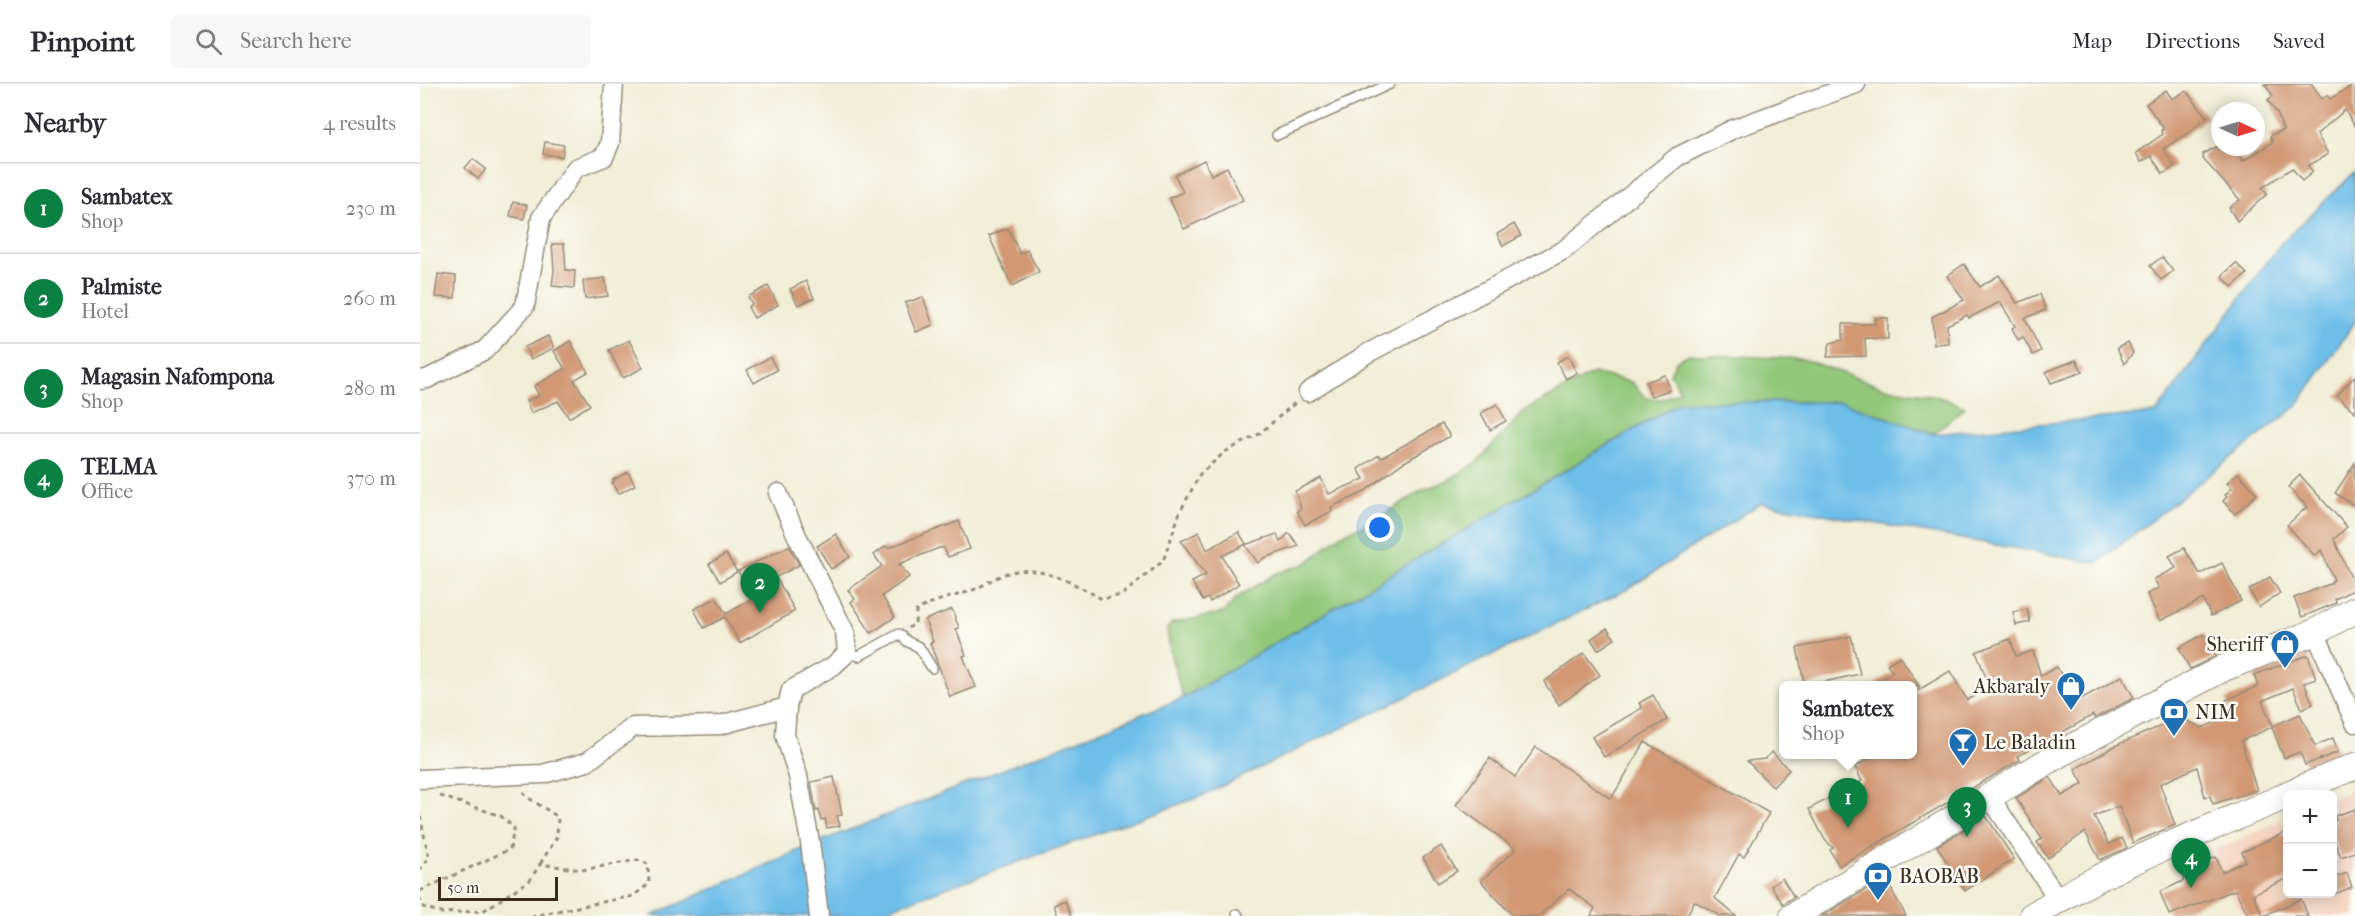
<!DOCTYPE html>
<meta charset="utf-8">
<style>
body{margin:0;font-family:"IM FELL French Canon",serif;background:#f7f7f7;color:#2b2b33}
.controls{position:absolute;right:18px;bottom:18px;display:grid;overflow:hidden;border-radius:9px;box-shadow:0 3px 15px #0003}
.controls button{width:54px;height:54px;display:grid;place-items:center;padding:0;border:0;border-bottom:2px solid #e1e1e2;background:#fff;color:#2b2b33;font:30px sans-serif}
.compass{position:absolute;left:1791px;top:18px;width:54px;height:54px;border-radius:50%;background:#fff;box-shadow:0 3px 15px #0003;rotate:94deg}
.scale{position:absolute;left:18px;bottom:15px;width:120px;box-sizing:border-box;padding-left:6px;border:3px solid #3b2a1e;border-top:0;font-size:16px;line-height:21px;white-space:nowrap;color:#3b2a1e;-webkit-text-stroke:4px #fdfcf7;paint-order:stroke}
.you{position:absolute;left:960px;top:444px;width:21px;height:21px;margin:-15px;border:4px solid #fff;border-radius:50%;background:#1a73e8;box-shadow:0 0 0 9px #1a73e833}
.badge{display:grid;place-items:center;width:39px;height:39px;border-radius:50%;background:#0b8043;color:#fff;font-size:20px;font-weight:700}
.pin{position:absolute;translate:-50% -50px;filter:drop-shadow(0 2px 3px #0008)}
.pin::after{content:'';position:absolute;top:32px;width:21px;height:18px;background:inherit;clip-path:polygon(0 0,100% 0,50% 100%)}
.popup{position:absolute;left:1359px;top:597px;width:138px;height:78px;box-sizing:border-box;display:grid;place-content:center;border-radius:9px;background:#fff;filter:drop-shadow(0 2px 4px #0005);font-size:20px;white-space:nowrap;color:#7c7c81}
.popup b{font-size:22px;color:#2b2b33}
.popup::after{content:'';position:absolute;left:50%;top:100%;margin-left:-12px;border:12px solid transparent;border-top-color:#fff}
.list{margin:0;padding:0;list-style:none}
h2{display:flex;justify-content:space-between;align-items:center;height:78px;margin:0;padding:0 24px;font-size:26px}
h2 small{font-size:20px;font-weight:400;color:#7c7c81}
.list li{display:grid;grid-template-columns:39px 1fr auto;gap:18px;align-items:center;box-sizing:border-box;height:90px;padding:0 24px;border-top:2px solid #e1e1e2}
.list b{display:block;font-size:22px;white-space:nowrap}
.list p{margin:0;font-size:20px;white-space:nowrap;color:#7c7c81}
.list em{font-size:20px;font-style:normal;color:#7c7c81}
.icon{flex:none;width:33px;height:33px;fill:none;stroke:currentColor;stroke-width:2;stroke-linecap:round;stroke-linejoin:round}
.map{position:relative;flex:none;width:1935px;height:832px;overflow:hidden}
header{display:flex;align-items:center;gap:36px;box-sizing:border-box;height:84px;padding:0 30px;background:#fff;border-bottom:2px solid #e1e1e2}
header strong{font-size:28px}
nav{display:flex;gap:33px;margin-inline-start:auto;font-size:21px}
.search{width:420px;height:54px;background:#f7f7f7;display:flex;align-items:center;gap:15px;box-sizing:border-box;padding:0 21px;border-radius:9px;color:#7c7c81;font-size:22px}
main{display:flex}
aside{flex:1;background:#fff}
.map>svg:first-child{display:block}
.built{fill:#f4d3c0}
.green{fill:#91c779;stroke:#66784c;stroke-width:1.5}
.water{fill:#6dbee9;stroke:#547484;stroke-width:1.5}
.building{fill:#d19873}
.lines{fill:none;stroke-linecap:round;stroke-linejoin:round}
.lane-casing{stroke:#968c7a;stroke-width:12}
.street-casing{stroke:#968c7a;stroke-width:21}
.secondary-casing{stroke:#968c7a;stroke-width:28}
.path{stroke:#968c7a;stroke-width:3;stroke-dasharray:4.5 4.5;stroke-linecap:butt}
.lane{stroke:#fff;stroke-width:9}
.street{stroke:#fff;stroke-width:18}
.secondary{stroke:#fff;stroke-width:26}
.labels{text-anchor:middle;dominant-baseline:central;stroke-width:5;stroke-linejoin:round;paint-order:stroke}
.poi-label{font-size:20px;fill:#3b2a1e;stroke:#fdfcf7;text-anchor:start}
</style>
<header>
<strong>Pinpoint</strong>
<div class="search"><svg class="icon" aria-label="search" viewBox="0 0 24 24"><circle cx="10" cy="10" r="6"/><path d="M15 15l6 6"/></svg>Search here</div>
<nav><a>Map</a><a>Directions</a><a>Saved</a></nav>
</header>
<main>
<aside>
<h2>Nearby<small>4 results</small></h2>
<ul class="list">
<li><span class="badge">1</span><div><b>Sambatex</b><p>Shop</p></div><em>230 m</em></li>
<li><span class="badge">2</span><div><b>Palmiste</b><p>Hotel</p></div><em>260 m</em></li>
<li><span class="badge">3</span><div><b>Magasin Nafompona</b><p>Shop</p></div><em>280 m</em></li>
<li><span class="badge">4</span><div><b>TELMA</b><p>Office</p></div><em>370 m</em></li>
</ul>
</aside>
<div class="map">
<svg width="1935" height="832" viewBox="0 0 1935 832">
<rect width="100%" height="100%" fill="#fdfcf7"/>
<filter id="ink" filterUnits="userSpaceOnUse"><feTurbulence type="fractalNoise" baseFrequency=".0167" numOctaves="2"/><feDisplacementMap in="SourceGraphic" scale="12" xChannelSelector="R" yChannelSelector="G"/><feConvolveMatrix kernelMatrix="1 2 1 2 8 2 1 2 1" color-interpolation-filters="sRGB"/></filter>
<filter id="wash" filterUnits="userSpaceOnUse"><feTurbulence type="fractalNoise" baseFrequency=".008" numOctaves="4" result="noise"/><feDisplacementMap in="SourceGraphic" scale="24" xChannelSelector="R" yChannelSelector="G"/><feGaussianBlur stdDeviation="1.35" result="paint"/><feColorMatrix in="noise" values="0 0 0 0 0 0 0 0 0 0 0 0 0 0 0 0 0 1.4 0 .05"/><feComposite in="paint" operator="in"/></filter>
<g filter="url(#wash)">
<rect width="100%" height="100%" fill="#f1edd6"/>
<path class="built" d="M1935,704V832H1825L1809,808L1795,766L1867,734L1868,810H1912L1913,714Z"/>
<path class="green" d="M1269,270L1383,275L1465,304L1516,312L1545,323L1513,350L1422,318H1260L763,614L750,568L747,545L752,539L803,529L819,512L857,489L885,480L922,450L956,436L1002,406L1029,396L1056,379L1104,327L1173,289L1211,298L1226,314L1241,315L1260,307L1250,290L1256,277Z"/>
<path class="water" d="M1935,88V238L1876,323L1677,479L1341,419L1206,506L782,712L448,832H231L384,764L763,614L1260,318H1422L1513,350L1736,329L1861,159Z"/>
<g id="blocks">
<g class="building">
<path d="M1845,0H1892L1902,15L1907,11L1910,15L1935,0V43L1925,26L1897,50L1908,70L1888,82L1893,88L1882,97L1872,84L1842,104L1847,110L1817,137L1809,124L1820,116L1783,75V70L1796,63H1812L1823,77L1853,58L1850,52L1863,46L1857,29L1848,16L1853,12Z"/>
<path d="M1746,6L1752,15L1766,7L1787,33L1767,50L1743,65L1755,82L1743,90L1731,72L1721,78L1716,69L1743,50L1741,46L1744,45L1726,20Z"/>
<path d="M125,58L144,61L142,73L123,70Z"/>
<path d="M53,75L66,85L58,95L45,84Z"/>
<path d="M784,76L791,91L807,83L823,116L764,145L749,114L763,108L755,91Z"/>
<path d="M93,118L107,121L104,135L90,132Z"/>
<path d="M1094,140L1101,152L1083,162L1077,150Z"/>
<path d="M588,144L600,170L607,166L619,188L592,202L569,152Z"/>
<path d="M132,160H144L146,186L155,187L154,204L132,202L134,186Z"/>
<path d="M1742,173L1753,187L1741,196L1730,182Z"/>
<path d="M1816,179L1827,190L1812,203L1802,192Z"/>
<path d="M1544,180L1560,203L1579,191L1597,219L1620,210L1626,226L1605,234L1621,267L1613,271L1603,253L1598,256L1592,244L1595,242L1580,218L1549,234L1547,231L1527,241L1528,259L1514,260L1512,233L1544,216L1527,192Z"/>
<path d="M18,190L36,192L35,214L15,213Z"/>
<path d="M185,194L188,212L165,215L163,197Z"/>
<path d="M386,197L394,214L378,221L370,205Z"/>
<path d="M348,202L358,221L334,234L328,223L332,220L328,213Z"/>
<path d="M503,213L513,241L496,248L485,219Z"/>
<path d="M1455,234H1468V255L1445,254L1446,272L1407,273L1410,259L1423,256V240H1455Z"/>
<path d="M128,252L134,264L111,275L105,263Z"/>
<path d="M209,256L223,284L203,294L189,266Z"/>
<path d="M150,257L168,288L154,296L170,321L149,334L138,317L111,329L106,317L119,312L114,302L145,285L134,267Z"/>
<path d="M1708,259L1713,269L1704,280L1697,264Z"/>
<path d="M1148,272L1157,289L1146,295L1137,278Z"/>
<path d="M350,273L357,286L334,299L327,286Z"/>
<path d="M1656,276L1663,288L1631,299L1626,288Z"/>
<path d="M1245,291L1250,306L1231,312L1226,298Z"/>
<path d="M1935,292V328L1917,312Z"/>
<path d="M1077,320L1086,337L1070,346L1061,329Z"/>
<path d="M1022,340L1030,352L981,380L941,410L911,423L912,427L885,441L877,427L881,424L875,407L901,394L909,410L944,395L938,385L959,371L961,374Z"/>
<path d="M1935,379V422L1915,409Z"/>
<path d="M208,388L215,401L198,410L192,399L194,398L193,396Z"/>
<path d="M1818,389L1837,410L1815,430L1803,417L1807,413L1805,411L1812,404L1807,399Z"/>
<path d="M1880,391L1927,443L1914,455L1935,503V505L1915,515L1916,519L1882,533L1874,514L1912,499L1911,497L1914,496L1901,466L1895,472L1867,441L1887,423L1868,403Z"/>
<path d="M539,437L550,465L528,473L524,464H519L479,480L489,493L462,512L475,533L451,549L431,518L435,515L428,506L462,482L454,471L466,462L468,464Z"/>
<path d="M779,448L787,466L819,448L826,460L802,472L819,500L790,518L788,514L783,517L772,498L786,491L761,457Z"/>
<path d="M869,449L879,462L844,474L838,479L825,461L857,450L860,458Z"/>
<path d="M416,450L430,473L411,485L397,462Z"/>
<path d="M369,462L379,481L356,493L375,527L320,559L305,533L284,544L274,525L296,514L306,530L333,515L318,487Z"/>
<path d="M1764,464L1780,490L1802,479L1821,517L1791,532L1783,515L1740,537L1727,510L1739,504L1734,495L1756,484L1749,472Z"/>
<path d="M306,470L317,488L300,498L289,480Z"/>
<path d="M1850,493L1860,509L1839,523L1829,506Z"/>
<path d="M532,525L539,544L536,545L546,571L543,572L556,603L530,613L510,559L513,558L505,536Z"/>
<path d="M1607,525L1610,538L1596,541L1593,528Z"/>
<path d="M1187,544L1195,555L1178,566L1171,555Z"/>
<path d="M1784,550L1796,572L1770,585L1759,564Z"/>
<path d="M1431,552L1440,590L1385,602L1377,564Z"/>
<path d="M1590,555L1596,572L1613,567L1621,592L1637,583L1650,608L1656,605L1661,615L1702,592L1714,614L1675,634L1673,631L1637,651L1638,652L1597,672L1600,676L1419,782L1410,766L1413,764L1405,756L1389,725L1442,697L1435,683L1457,670H1492V610L1530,587L1547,616L1570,603L1556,568Z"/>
<path d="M1164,569L1180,591L1139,621L1124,598Z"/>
<path d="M1888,571L1896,595L1884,599L1893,620L1882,625L1873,604L1842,617L1853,642L1880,630L1895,662L1913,654L1918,668L1885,681L1880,668L1864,674L1852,643L1821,657L1837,706L1793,720L1790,712L1785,713L1777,683L1740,700L1755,741L1713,759L1699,722L1674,732L1689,760L1702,754L1707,764L1680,776L1665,748L1628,774L1617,758L1622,755L1596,714L1630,693L1642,712L1663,700L1655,685L1697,661L1743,641L1754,646L1755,640L1763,642L1764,635L1782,644L1812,631L1806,616L1838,602L1834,591Z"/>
<path d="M1480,572L1499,602H1452L1473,588L1467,580Z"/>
<path d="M1233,611L1247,636L1184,673L1172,653L1222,624L1219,619Z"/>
<path d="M1225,658L1349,729L1324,773L1319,770L1295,814L1316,832H1301L1274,817L1267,832H1171L1175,824L1149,805L1119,832H1093L1061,797L1096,765L1036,721L1070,674L1095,693L1116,663L1191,715Z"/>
<path d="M1352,668L1369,686L1353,703L1327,677L1345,675Z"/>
<path d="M414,693L422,731L417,732L420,742L407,744L405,735L401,736L399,726L396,727L391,698Z"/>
<path d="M1935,725V768L1921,773L1912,752V738L1916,737L1915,732Z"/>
<path d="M1566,732L1594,775L1545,807L1517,762Z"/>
<path d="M1864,749L1868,758V794L1833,810L1843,832L1881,815L1888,832H1829L1815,806L1749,831L1740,808L1763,797L1765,784L1796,773L1802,788L1826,777L1822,768Z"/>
<path d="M1021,762L1037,787L1018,799L1003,774Z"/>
<path d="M1927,789L1932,803L1912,811V794Z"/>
<path d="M1362,794L1374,813L1363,820L1351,802Z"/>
<path d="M1465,794L1486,832H1402Z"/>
<path d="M645,816L652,832H638L634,821Z"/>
</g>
</g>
</g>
<g filter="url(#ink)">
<use href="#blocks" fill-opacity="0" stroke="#968c7a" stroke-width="1.5"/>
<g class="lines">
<g class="lane-casing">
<g id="lane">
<path d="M857,51L970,0"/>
<path d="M427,569L439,572L479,550L488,558L499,563L512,584"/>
<path d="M817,830L818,832"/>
</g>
</g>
<g class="street-casing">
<g id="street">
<path d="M0,296L7,295L65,266L105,222L121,134L156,84L184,73L190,59L194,0"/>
<path d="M888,308L948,269L1144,166L1257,73L1313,45L1436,0"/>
<path d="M358,409L377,452L425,548L427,569L413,582L371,606L367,623L365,651L378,692L390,758L399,832"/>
<path d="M1895,548L1935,639"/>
<path d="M0,695L123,690L167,678L213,643L300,641L367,623"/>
<path d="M1569,712L1638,815"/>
</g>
</g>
<g class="secondary-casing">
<g id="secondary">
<path d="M1868,710L1935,682"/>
<path d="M1373,832L1641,669L1804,584L1895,548L1935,526"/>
<path d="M1612,832C1691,781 1782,748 1868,711"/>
</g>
</g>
<g class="path">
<path d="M488,544L495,540L496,527C514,516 528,514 548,508C560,504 570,496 582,491C616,477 653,499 682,515L702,511L743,477L760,428L780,390L805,368L839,350L875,319"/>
<path d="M103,708L107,713L138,733L137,753L120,780"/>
<path d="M0,732L9,773L0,786"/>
<path d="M0,807L90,765L94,744L81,732L20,712"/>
<path d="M0,814L1,822L21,829L63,827L110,796L120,780L162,786L217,776L228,780L229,800L213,812L112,832"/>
</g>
<use href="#lane" class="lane"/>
<use href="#street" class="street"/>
<use href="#secondary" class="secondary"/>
</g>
</g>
<defs>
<g id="shop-pin" transform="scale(1.5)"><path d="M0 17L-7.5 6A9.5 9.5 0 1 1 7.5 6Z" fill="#1f6fb2" stroke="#fdfcf7"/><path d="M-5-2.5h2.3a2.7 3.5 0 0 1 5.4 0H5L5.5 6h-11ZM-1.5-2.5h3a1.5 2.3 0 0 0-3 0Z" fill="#fff"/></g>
<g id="bank-pin" transform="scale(1.5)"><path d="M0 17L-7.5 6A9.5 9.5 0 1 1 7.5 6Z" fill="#1f6fb2" stroke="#fdfcf7"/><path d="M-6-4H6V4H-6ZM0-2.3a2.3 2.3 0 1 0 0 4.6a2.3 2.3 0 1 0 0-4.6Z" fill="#fff"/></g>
<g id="bar-pin" transform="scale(1.5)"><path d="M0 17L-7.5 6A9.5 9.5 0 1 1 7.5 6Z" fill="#1f6fb2" stroke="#fdfcf7"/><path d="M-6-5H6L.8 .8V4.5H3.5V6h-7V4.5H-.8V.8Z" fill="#fff"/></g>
</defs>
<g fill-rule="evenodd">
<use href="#shop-pin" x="1865" y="560"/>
<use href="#shop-pin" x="1651" y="602"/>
<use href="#bank-pin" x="1754" y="628"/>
<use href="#bar-pin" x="1543" y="658"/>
<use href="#bank-pin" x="1458" y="792"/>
</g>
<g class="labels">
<g class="poi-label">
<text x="1844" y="560" text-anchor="end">Sheriff</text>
<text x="1630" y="602" text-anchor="end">Akbaraly</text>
<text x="1775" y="628">NIM</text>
<text x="1564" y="658">Le Baladin</text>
<text x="1479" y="792">BAOBAB</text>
</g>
</g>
</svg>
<div class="controls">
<button>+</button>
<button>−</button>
</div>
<svg class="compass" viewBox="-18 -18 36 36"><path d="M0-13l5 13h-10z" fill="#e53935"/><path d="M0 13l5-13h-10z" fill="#7c7c81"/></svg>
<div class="scale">50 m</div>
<div class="you"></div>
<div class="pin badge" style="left:1428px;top:744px">1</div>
<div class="popup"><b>Sambatex</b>Shop</div>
<div class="pin badge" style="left:340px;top:529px">2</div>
<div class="pin badge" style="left:1547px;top:753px">3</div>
<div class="pin badge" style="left:1771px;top:804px">4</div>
</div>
</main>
